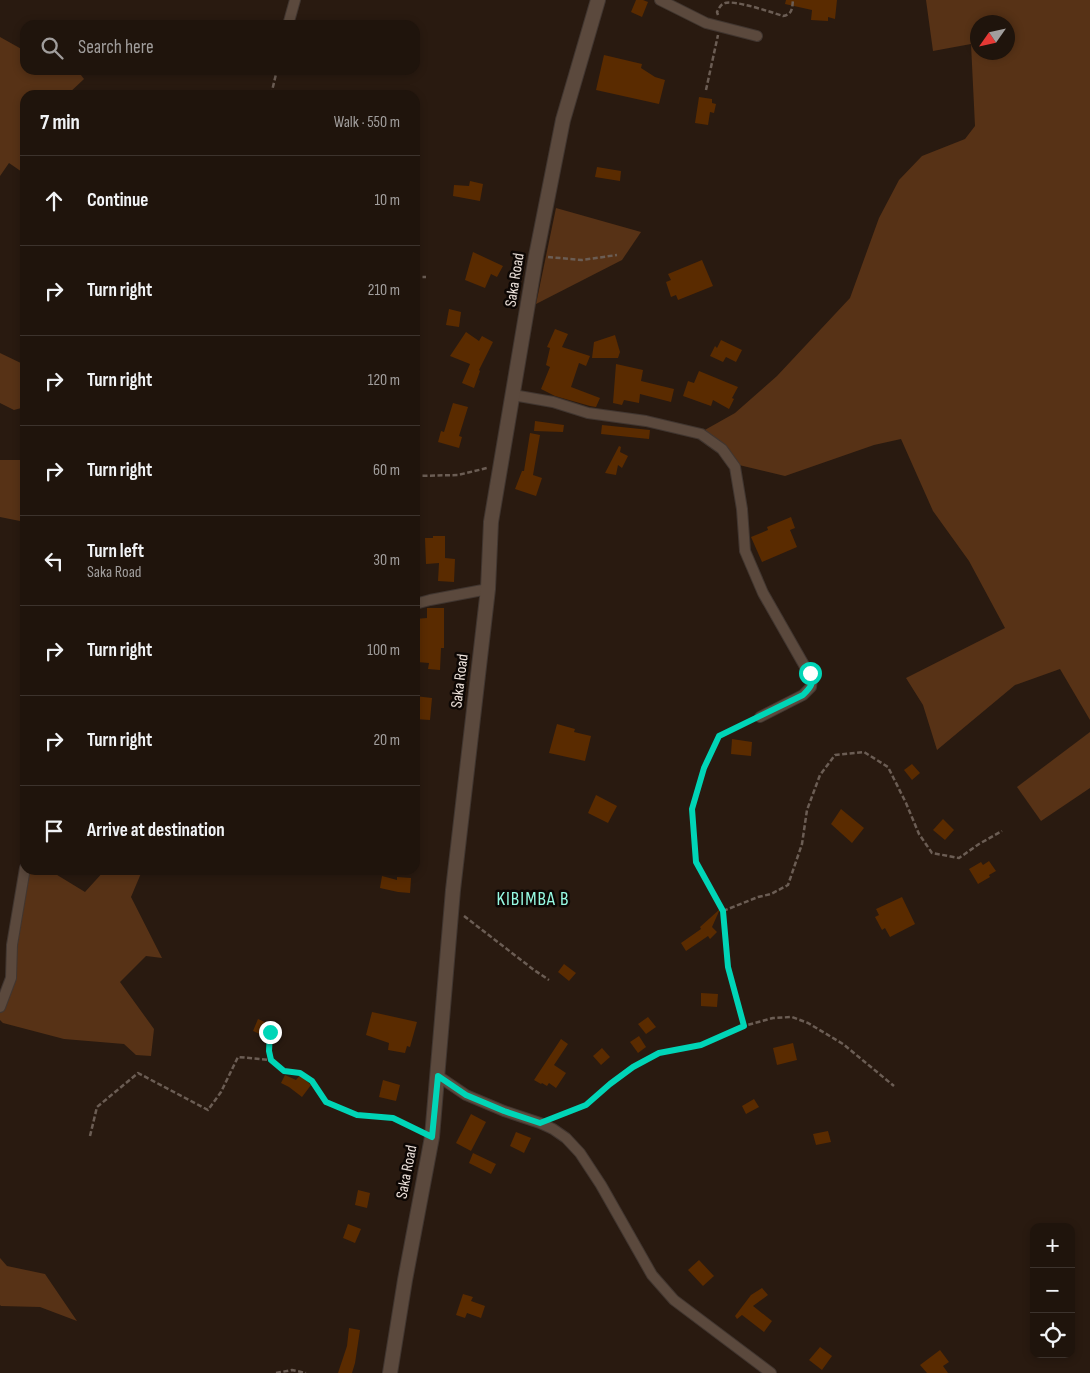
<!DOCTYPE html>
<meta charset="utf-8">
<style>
body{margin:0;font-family:"Sofia Sans Condensed",sans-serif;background:#2c211a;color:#f1f3f6}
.controls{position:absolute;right:15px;bottom:15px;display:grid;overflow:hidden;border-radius:10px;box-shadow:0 2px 8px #0003}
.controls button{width:45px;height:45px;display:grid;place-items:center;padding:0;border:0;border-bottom:1px solid #3c332d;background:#1f140c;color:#f1f3f6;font:25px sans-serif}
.compass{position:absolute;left:970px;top:15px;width:45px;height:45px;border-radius:50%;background:#1f140c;box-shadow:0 2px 8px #0003;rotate:236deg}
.stop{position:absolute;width:15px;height:15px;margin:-11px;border:4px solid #00d5b7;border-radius:50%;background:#fff}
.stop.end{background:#00d5b7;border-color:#fff;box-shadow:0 1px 5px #0008}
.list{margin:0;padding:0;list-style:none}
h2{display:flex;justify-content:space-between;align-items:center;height:65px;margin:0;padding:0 20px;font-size:21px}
h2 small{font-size:16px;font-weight:400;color:#a19e9d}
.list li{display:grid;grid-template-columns:32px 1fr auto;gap:15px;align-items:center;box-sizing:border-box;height:90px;padding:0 20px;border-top:1px solid #3c332d}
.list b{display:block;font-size:19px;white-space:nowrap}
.list p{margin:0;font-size:16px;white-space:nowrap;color:#a19e9d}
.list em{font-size:16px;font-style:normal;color:#a19e9d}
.icon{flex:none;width:28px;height:28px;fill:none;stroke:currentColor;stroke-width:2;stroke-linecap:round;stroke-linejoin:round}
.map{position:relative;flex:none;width:1090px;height:1373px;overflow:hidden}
.search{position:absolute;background:#1f140c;box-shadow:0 2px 8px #0003;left:20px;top:20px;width:400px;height:55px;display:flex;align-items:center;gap:12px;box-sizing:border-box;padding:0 18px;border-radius:15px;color:#a19e9d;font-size:19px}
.panel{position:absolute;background:#1f140c;box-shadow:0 2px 8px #0003;left:20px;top:90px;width:400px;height:785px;border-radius:15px}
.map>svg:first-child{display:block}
.green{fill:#573216;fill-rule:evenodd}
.building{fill:#5a2b00}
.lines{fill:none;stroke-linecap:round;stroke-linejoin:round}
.street-casing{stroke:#413630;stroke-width:12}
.secondary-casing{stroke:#413630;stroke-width:16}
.path{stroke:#6b5d54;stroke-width:2.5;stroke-dasharray:5 2.5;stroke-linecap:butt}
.street{stroke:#5b493d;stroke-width:10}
.secondary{stroke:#5b493d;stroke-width:14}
.route{stroke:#00d5b7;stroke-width:6}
.labels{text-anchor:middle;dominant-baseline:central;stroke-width:5;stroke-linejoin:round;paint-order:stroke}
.street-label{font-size:16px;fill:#ede2db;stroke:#0d0704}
.quarter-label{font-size:19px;letter-spacing:1px;fill:#96fae3;stroke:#0d0704}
</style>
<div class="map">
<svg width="1090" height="1373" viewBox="0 0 1090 1373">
<rect width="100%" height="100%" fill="#291a10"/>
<g class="green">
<path d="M926,0H1090V720L1060,669L1015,685L937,750L923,705L906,678L1005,628L969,561L933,511L901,439L874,445L785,476L739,465L725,446L703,431L735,413L777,376L850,298L879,218L899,180L922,156L965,139L975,126L971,44L933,51ZM978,22H1008V52H978Z"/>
<path d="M0,37L25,51V70H77L84,79L67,95H25V174L9,163L0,176Z"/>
<path d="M556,208L641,232L622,260L536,304Z"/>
<path d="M0,353L25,365V407L14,410L0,403Z"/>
<path d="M0,460H25V522L0,517Z"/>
<path d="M1090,732V788L1041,821L1017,787Z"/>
<path d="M27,870H49L85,892L105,870H141L142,871L131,897L162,958L146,956L120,982L154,1029L151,1056L136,1055L124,1044L64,1039L3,1023L0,1020V1012L14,979L15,945Z"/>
<path d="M0,1258L7,1266L45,1274L77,1321L40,1307L1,1306L0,1305Z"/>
</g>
<g class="building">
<path d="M636,0H643L648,2L642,17L631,12Z"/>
<path d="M786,0H837L835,19L828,17V21L811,20L812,10L785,4Z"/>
<path d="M604,55L642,64L641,68L655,77L665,80L659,104L596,90Z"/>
<path d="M699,97L712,99V103L716,104L714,113L710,112L708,125L695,123Z"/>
<path d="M597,167L621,171L620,181L595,177Z"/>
<path d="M470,181L483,184L480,201L453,196L454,185L469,186Z"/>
<path d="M473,252L503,266L497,277L491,274L485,288L465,280Z"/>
<path d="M702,260L713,286L678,300L676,295L671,297L666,282L671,280L668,274Z"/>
<path d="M449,309L461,312L459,327L446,325Z"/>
<path d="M555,329L568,334L562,347L590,356L586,366L579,363L571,387L600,398L596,407L590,406L555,396L541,389L550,367L546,365L550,348L547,347Z"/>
<path d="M466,332L479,341L482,336L493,342L479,370L480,371L474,388L462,383L470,364L450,356Z"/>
<path d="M615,335L620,352L618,358H592L594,342Z"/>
<path d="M721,340L742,350L736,362L726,357L723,362L710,356L715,346L717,348Z"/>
<path d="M616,364L643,370L641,381L674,389L671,402L640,394L639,403L624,400L622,405L613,403Z"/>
<path d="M699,371L738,387L732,398L734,399L729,409L713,400L711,406L683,396L688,381L694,383Z"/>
<path d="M453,403L468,407L459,436L462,437L459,448L438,442L441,431L444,432Z"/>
<path d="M535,421L564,425L563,432L534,431Z"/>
<path d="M602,425L650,430L649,439L601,434Z"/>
<path d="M530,433L540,435L533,475L542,478L536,496L515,489L522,471H524Z"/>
<path d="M619,446L621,447L620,452L628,456L622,468L618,465L616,475L605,473Z"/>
<path d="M791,517L795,528L790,530L797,547L762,562L751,537L768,530L767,527Z"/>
<path d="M433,536H445V558L455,559L454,582L438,581L439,563L426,564L425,538H433Z"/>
<path d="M427,608H444V648H441L440,670L428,669L429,663L417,662L418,645H415V619L427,618Z"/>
<path d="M415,696L432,698L430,720L415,719Z"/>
<path d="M557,724L575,729L574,732L591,736L585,761L549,753Z"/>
<path d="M732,739L752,742L751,756L731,754Z"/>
<path d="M912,764L920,773L912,780L904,770Z"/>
<path d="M596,795L617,806L608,823L588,813Z"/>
<path d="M841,809L864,828L852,843L831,824Z"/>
<path d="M943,819L954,830L945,840L933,830Z"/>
<path d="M989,861L996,871L989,875L990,877L978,884L969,869L981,862L983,865Z"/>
<path d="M382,876L397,880V877L411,878L410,893L398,892L380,888Z"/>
<path d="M902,897L915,924L890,937L885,928L882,930L875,917L879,915L876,909Z"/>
<path d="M720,909L712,927L717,932L710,939L708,936L686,951L681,943L701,929L700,927Z"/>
<path d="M564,964L576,973L569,981L558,972Z"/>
<path d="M701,993L718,994L717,1007L701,1006Z"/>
<path d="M372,1012L417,1022L410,1047L407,1046L405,1053L388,1050L389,1043L366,1035Z"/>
<path d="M648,1017L656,1027L646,1034L638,1024Z"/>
<path d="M258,1019L267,1023L262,1035L253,1031Z"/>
<path d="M639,1036L646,1047L638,1053L630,1042Z"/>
<path d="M561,1039L568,1044L554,1065L566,1073L556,1088L549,1083L547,1086L542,1083L541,1084L534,1080Z"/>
<path d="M793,1043L797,1060L777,1065L773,1048Z"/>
<path d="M602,1048L610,1057L601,1065L593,1056Z"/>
<path d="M285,1075L296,1080L300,1075L311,1085L302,1097L289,1087L281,1083Z"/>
<path d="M383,1080L400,1085L396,1101L379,1097Z"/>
<path d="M754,1099L759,1107L746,1114L742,1106Z"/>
<path d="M471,1114L486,1122L471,1151L456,1143Z"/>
<path d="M828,1131L831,1142L816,1145L813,1134Z"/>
<path d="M516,1132L531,1138L524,1153L510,1146Z"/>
<path d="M473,1153L496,1164L491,1174L469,1163Z"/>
<path d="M358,1190L370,1193L367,1208L355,1205Z"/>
<path d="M348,1224L361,1229L355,1243L343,1238Z"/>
<path d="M699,1260L714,1276L703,1286L688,1270Z"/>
<path d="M762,1288L768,1295L753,1306L772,1321L764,1332L742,1315L737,1319L735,1316L751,1295Z"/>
<path d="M463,1294L473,1297L471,1301L485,1306L481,1318L467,1313L465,1318L456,1315Z"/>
<path d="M349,1328L360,1330L355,1363L352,1373H338L347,1346Z"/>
<path d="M820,1347L832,1356L822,1370L809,1360Z"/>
<path d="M940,1350L949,1362L943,1366L948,1373H927L920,1365Z"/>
</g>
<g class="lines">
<g class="street-casing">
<g id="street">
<path d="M660,0L706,23L757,36"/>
<path d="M288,25L295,0"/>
<path d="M513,395L553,402L588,413L646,421L701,434L722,449L735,467L742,509L745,551L763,593L812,679L811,687L803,695L760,717"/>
<path d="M415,604L430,600L488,589"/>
<path d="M0,1007L11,978L12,945L25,868"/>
<path d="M438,1076L466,1095L504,1111L540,1123L553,1129L566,1138L580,1153L601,1185L652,1275L674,1300L771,1373"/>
</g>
</g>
<g class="secondary-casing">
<path id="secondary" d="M390,1373L405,1280L432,1137L453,890L488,589L491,522L536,256L563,120L598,0"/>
</g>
<g class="path">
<path d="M718,15L717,12C719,8 721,4 725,3C735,0 771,12 783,16C793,14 792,8 793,0"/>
<path d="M706,90L718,35"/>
<path d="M271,95L277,70"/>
<path d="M548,257L582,260L617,255"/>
<path d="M415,277H426"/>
<path d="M415,476L458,475L487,468"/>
<path d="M723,911L758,897L771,894L788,885L802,844L807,810L820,775L835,755L864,752L888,767L906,803L919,834L932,853L959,858L979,844L1002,831"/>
<path d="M464,916L534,970L549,980"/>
<path d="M744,1026L728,967L723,911L696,862L692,809L704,768L719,736L751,721"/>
<path d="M270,1032L269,1051L271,1060L284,1071L300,1073L312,1081L326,1102L357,1115L393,1118L419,1131"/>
<path d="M555,1117L586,1105L610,1084L633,1067L659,1053L701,1045L744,1026L773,1018L792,1017L808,1023L843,1044L894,1086"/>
<path d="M90,1136L97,1107L138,1073L208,1110L221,1092L238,1057L271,1060"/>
<path d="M276,1373L292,1370L306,1373"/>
</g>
<use href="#street" class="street"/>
<use href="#secondary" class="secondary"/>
</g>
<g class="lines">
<path class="route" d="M270,1032L269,1051L271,1060L284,1071L300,1073L312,1081L326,1102L357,1115L393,1118L432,1137L438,1076L466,1095L504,1111L540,1123L586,1105L610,1084L633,1067L659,1053L701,1045L744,1026L728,967L723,911L696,862L692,809L704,768L719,736L803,695C811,687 814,684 810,673"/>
</g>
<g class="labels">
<g class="street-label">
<text transform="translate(515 280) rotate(-81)">Saka Road</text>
<text transform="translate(460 681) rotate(-83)">Saka Road</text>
<text transform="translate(407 1172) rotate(-79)">Saka Road</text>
</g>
<g class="quarter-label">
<text x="533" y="899">KIBIMBA B</text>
</g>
</g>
</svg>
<div class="controls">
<button>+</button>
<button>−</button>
<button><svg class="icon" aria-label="locate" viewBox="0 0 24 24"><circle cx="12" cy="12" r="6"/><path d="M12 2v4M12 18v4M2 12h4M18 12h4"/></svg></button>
</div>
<svg class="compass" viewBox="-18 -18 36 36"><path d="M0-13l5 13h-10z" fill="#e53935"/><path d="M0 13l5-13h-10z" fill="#a19e9d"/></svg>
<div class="stop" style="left:810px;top:673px"></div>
<div class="stop end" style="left:270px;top:1032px"></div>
<div class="search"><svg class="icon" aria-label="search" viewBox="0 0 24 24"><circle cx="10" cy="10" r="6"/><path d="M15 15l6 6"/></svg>Search here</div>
<section class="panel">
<h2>7 min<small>Walk · 550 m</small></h2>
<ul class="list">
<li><svg class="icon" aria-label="ahead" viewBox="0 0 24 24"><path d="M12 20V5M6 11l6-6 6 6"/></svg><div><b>Continue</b></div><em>10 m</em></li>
<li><svg class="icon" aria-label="right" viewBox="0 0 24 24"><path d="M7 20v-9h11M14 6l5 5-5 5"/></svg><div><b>Turn right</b></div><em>210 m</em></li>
<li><svg class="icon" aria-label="right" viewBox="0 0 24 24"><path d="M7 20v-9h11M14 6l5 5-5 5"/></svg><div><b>Turn right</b></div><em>120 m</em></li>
<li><svg class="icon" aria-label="right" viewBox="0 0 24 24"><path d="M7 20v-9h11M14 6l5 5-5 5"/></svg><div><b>Turn right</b></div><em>60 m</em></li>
<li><svg class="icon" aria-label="left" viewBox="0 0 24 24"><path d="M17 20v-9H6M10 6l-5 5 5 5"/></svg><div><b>Turn left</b><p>Saka Road</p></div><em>30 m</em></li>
<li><svg class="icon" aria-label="right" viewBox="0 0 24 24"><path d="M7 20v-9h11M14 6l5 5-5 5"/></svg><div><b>Turn right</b></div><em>100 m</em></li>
<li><svg class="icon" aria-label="right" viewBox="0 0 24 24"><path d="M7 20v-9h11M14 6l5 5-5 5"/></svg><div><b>Turn right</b></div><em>20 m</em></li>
<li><svg class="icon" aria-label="arrive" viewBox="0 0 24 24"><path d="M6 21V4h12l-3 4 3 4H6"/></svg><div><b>Arrive at destination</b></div></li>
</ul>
</section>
</div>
